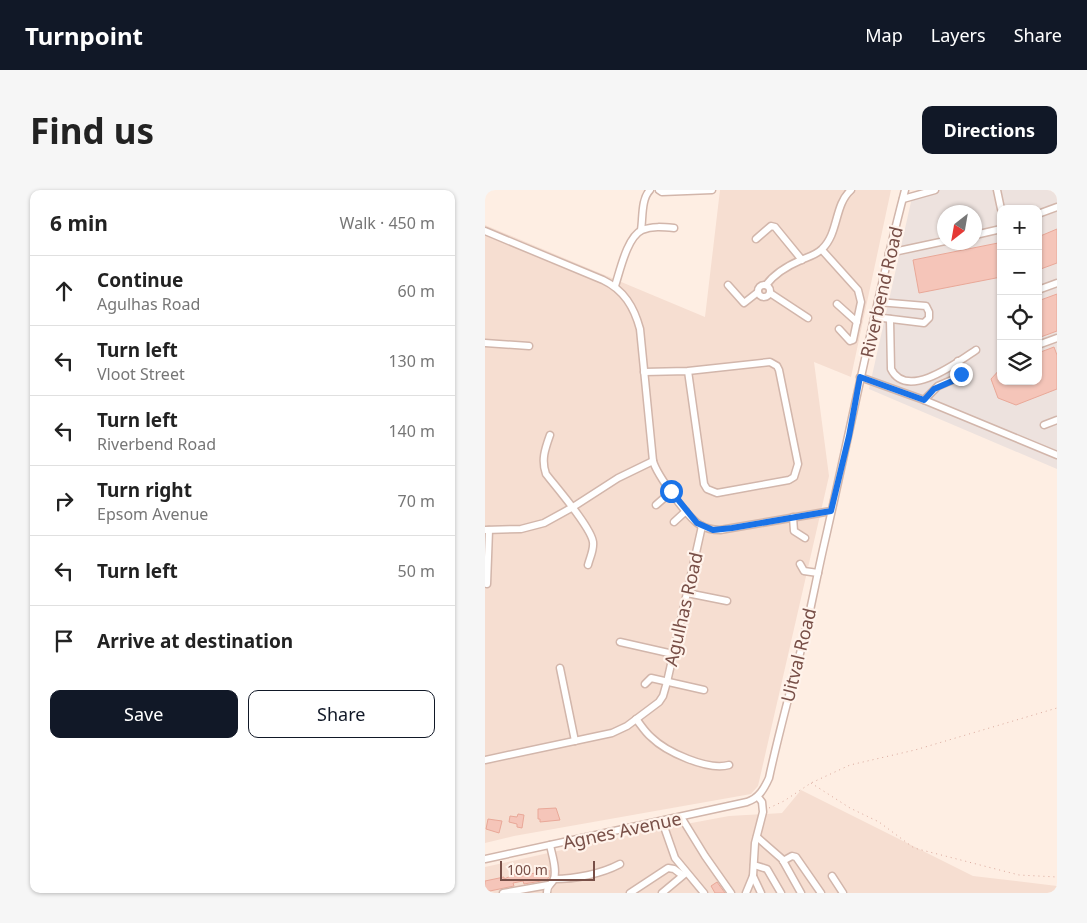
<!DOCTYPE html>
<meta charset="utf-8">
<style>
body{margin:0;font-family:"Noto Sans",sans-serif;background:#f6f6f6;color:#222}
.controls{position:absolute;right:15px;top:15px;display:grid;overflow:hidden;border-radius:10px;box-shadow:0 1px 4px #0004}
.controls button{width:45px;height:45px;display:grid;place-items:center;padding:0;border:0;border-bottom:1px solid #e0e0e0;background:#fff;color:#222;font:25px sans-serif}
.compass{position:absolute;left:452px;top:15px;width:45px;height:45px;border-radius:50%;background:#fff;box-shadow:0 1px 4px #0004;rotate:211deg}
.scale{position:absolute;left:15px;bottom:12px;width:95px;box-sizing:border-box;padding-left:5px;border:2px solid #784f47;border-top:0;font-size:14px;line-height:18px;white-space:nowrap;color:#784f47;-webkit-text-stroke:4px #fff3eb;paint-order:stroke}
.stop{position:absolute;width:15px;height:15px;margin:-11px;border:4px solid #1a73e8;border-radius:50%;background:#fff}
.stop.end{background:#1a73e8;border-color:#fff;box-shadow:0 1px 5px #0008}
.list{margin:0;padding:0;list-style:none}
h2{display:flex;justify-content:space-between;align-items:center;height:65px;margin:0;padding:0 20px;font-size:21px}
h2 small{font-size:16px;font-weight:400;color:#767676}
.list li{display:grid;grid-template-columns:32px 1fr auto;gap:15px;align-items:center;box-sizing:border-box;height:70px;padding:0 20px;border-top:1px solid #e0e0e0}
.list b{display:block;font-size:19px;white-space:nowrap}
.list p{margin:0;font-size:16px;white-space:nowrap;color:#767676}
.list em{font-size:16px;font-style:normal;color:#767676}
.actions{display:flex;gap:10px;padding:15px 20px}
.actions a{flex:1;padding:11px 0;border:1px solid #111827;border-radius:10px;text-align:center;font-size:18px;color:#111827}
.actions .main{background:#111827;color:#fff}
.icon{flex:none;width:28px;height:28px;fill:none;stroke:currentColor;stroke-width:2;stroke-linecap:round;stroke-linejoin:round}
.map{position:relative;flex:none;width:572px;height:703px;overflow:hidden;border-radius:10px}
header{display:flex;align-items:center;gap:30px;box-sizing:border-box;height:70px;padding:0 25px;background:#111827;color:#fff}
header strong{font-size:24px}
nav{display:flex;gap:28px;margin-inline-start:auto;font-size:18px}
.intro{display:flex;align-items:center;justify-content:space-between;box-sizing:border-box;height:120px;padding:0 30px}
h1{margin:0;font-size:35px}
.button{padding:12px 22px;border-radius:10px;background:#111827;color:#fff;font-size:18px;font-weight:700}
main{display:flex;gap:30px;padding:0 30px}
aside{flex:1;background:#fff;border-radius:10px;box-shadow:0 1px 4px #0004}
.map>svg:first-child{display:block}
.residential{fill:#f6ded1}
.industrial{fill:#ede2de;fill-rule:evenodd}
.building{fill:#f5c5b9;stroke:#e9a898}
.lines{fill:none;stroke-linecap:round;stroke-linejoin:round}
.minor-casing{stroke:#d2b6ab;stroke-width:9}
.path{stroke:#daa89c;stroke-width:1;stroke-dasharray:1 4;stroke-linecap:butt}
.minor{stroke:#fff;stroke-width:6}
.route{stroke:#1a73e8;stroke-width:6}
.labels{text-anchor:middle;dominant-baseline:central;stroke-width:4.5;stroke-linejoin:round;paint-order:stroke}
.street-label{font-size:18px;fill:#784f47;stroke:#fff3eb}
</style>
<header>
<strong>Turnpoint</strong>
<nav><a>Map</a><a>Layers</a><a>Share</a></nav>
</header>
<div class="intro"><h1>Find us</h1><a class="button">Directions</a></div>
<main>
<aside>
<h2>6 min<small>Walk · 450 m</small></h2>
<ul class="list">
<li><svg class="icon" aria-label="ahead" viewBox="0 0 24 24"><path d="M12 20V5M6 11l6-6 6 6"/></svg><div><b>Continue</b><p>Agulhas Road</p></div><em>60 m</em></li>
<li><svg class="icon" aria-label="left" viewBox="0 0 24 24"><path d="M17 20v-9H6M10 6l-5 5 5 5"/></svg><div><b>Turn left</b><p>Vloot Street</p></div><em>130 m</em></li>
<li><svg class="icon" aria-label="left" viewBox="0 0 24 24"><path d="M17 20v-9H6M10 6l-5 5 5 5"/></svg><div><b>Turn left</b><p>Riverbend Road</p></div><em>140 m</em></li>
<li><svg class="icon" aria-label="right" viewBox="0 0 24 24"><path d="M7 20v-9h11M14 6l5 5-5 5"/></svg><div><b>Turn right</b><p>Epsom Avenue</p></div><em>70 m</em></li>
<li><svg class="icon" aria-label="left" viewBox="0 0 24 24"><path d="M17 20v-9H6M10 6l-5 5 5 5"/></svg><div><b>Turn left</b></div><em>50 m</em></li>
<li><svg class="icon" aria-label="arrive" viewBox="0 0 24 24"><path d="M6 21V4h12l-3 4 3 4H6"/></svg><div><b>Arrive at destination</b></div></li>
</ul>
<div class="actions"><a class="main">Save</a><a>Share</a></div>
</aside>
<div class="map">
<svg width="572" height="703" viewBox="0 0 572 703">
<rect width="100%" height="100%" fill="#feeee3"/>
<g class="residential">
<path d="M235,0H406L366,187L329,172L344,286L273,596L266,604L29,646L0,653V35L220,127Z"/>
<path d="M316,600L488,686L572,696V703H0V677L158,642L244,626L297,623Z"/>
</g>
<path class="industrial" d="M435,0H572V279L384,199L428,3ZM516,19H553V191H516ZM460,22H490V52H460Z"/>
<g class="building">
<path d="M572,39V73L553,80V47Z"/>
<path d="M513,53L516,73V87L434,103L428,70Z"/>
<path d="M572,104V141L553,148V111Z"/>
<path d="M569,157L572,165V199L531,215L513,208L506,189L516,178V191H553V163Z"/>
<path d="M71,618L75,630L55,632V629H53V619Z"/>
<path d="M33,624L39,625L37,638L32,637V634L24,632L25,626L32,627Z"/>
<path d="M3,629L17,631L14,643L1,639Z"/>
<path d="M64,680V687L62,690L39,694L38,691L28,693L29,696L0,702V691L19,687V689L35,682L36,686Z"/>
<path d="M232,692L240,703H230L226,696Z"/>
</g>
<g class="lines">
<g class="minor-casing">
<g id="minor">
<path d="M174,0L177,2L227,0"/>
<path d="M512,0L516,19"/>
<path d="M418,9L450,0"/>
<path d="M553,24L572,17"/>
<path d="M156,40C158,28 156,9 165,0"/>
<path d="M0,41L118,90C139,100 149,117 155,139L168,271C172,285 203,328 215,335C222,339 228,340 235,340L346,321"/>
<path d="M490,45L516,39"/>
<path d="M271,49L286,36L290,37L317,70"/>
<path d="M337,60L373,100L376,112L368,150L365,151L354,139"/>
<path d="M404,63L460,51"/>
<circle cx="279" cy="101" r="6"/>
<path d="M243,95L259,113L273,102"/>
<path d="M281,95C290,83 302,76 316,70C323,67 331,65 337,59C354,43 349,15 366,0"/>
<path d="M130,96C135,81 142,47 157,40C167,36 178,37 189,38"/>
<path d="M553,100L572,93"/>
<path d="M285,103L323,128"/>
<path d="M352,114L372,132"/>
<path d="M390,127L439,133L444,128V122L441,116L393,112"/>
<path d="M405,129L406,179C422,211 473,172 491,160"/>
<path d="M0,153L44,156"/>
<path d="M553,155L572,148"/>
<path d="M159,182L203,181L285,172L292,176L294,180L313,274L309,287L304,290L232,303L222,299L219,294L203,181"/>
<path d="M375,187L439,210L572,265"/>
<path d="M439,210L453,196L474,187L475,184L473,171"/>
<path d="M559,235L572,230"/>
<path d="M65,245C60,259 56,270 61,284C71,297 106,337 108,352C109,360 105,367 103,375"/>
<path d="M171,315L187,301"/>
<path d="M308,327L309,341L320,348"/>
<path d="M189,332L201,321"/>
<path d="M0,340L36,339L59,333L88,317L133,288L168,271"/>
<path d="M315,374L319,381L333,383"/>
<path d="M2,394L4,340"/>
<path d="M202,403L242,411"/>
<path d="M135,452L188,464"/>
<path d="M75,478L90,551"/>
<path d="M160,494L166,488L219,500"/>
<path d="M151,529C156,535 160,542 166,547C181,562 223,581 244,575"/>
<path d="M0,570L127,543L142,536L174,512L178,506L182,492L217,336"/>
<path d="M196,627L220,666L246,703"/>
<path d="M177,631L190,668L219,703"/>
<path d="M272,647L297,669L316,703"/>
<path d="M0,669L262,612C274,608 279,599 284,588C294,541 307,495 319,448C326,417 332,386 339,355C366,237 389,118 420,0"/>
<path d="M298,671L307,666L311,667L336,703"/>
<path d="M269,675L282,679L296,703"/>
<path d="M268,686L276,703"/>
<path d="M347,686L358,703"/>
<path d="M69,689C90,689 116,684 135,674"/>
<path d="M18,703L63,695"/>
<path d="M62,703C62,694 66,696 69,689C72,679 67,665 65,655"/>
<path d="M145,703L183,678L189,679L197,685"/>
<path d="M177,703L201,683"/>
<path d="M261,703L268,686L270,653L278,622L277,612L273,607"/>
</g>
</g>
<g class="path">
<path d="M326,593L365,618L394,632L429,658L534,685L572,687"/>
<path d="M284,618L299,611L326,593L365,575L430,560L572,518"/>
</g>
<use href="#minor" class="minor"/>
</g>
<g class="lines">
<path class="route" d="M186,301L212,333L228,340L247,338L346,321L364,246L375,187L439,210L449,199L472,189L476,184"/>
</g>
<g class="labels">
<g class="street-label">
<text transform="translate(396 102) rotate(-77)">Riverbend Road</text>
<text transform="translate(198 419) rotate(-77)">Agulhas Road</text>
<text transform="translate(313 465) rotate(-76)">Uitval Road</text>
<text transform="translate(137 640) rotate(-12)">Agnes Avenue</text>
</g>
</g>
</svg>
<div class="controls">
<button>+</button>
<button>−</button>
<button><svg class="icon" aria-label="locate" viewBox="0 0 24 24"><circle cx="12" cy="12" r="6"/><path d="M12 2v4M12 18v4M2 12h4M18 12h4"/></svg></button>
<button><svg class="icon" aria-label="layers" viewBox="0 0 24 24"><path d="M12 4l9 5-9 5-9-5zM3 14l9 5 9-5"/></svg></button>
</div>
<svg class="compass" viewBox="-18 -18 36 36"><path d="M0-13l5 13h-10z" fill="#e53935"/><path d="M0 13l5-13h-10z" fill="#767676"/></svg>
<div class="scale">100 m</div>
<div class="stop" style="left:186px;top:301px"></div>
<div class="stop end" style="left:476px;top:184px"></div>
</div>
</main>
